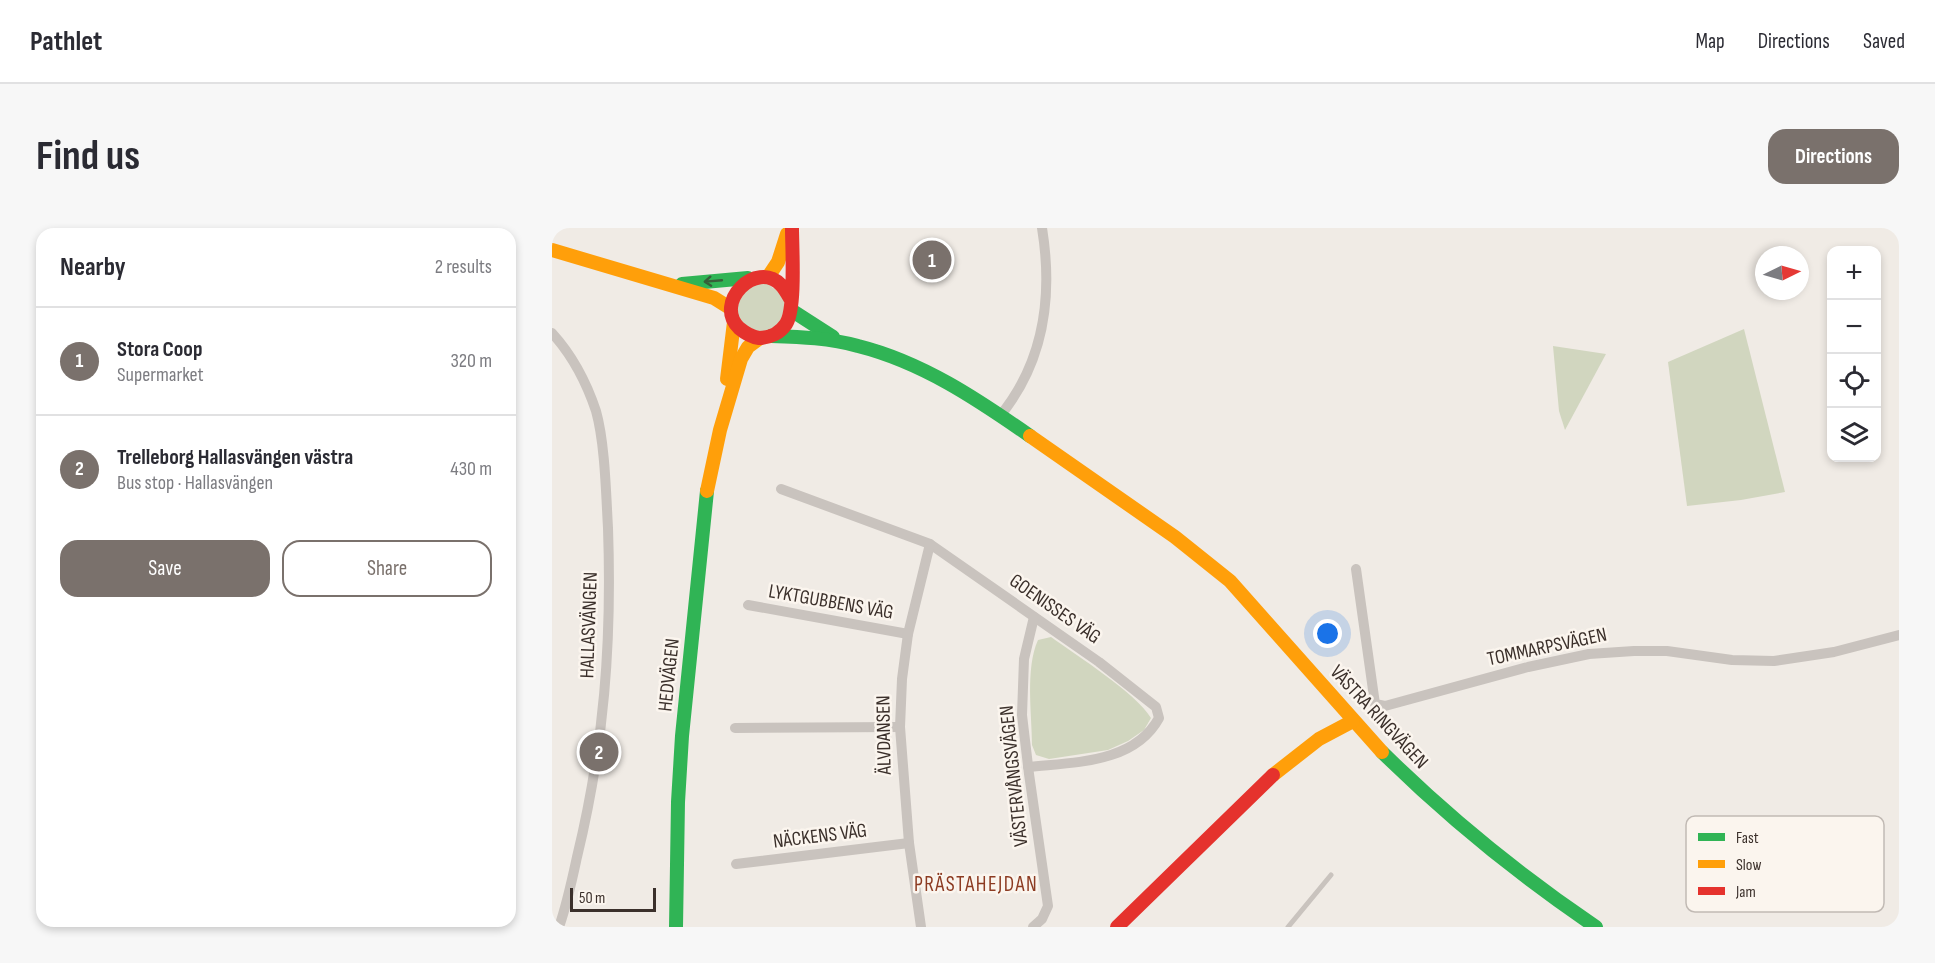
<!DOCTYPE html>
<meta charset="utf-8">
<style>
body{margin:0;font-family:"Sofia Sans Condensed",sans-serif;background:#f7f7f7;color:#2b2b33}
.controls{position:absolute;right:18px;top:18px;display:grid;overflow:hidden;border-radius:12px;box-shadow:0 3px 9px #0003}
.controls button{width:54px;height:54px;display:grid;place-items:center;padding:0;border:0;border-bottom:2px solid #e1e1e2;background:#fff;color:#2b2b33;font:30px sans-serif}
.compass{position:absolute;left:1203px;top:18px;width:54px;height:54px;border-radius:50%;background:#fff;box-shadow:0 3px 9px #0003;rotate:85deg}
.scale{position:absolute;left:18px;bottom:15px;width:86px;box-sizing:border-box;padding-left:6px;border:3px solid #3b302b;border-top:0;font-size:16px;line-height:21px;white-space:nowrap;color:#3b302b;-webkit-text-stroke:4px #fbf5ee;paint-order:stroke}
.you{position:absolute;left:776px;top:406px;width:21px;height:21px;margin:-15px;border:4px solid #fff;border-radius:50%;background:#1a73e8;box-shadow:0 0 0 9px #1a73e833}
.badge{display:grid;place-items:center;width:39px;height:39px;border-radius:50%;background:#7a716c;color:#fff;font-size:20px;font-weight:700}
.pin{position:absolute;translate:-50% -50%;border:3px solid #fff;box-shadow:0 2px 6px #0006}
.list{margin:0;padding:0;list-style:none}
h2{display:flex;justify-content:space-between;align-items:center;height:78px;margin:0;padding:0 24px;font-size:26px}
h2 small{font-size:20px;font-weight:400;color:#7c7c81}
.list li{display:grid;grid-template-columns:39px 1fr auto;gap:18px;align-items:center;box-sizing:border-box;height:108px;padding:0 24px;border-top:2px solid #e1e1e2}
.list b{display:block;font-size:22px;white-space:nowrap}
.list p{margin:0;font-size:20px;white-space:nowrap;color:#7c7c81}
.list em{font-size:20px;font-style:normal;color:#7c7c81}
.actions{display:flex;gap:12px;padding:18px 24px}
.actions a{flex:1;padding:14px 0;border:2px solid #7a716c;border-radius:18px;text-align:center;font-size:21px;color:#7a716c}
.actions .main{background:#7a716c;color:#fff}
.icon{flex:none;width:33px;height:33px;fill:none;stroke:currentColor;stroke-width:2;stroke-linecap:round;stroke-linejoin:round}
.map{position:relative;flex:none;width:1347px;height:699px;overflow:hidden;border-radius:18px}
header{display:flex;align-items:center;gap:36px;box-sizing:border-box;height:84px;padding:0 30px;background:#fff;border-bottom:2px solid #e1e1e2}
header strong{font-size:28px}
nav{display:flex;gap:33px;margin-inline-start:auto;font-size:21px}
.intro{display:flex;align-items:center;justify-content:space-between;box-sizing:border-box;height:144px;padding:0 36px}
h1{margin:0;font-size:42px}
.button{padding:15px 27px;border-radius:18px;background:#7a716c;color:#fff;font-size:21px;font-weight:700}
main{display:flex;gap:36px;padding:0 36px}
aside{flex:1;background:#fff;border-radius:18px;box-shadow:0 3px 9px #0003}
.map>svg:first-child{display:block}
.green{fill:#d1d6bf}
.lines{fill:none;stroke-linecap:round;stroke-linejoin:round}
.lane{stroke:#c9c3be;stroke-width:5}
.street{stroke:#c9c3be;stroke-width:10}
.fast{stroke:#30b455;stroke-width:14}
.slow{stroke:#ff9f0a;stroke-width:14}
.jam{stroke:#e5322d;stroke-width:14}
.oneway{stroke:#375e3a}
.labels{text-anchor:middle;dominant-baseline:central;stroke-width:5;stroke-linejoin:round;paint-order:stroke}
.street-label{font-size:20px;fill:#3b302b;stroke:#fbf5ee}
.neighbourhood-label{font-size:21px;letter-spacing:1.5px;fill:#8c3b22;stroke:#fbf5ee}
.key{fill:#fbf5ee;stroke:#c1bab4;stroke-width:1.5}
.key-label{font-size:16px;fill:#3b302b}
</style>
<header>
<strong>Pathlet</strong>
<nav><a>Map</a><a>Directions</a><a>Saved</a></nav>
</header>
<div class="intro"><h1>Find us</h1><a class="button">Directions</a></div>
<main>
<aside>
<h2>Nearby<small>2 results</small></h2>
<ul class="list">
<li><span class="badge">1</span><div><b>Stora Coop</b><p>Supermarket</p></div><em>320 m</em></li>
<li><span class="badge">2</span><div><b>Trelleborg Hallasvängen västra</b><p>Bus stop · Hallasvängen</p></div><em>430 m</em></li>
</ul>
<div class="actions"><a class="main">Save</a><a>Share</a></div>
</aside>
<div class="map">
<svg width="1347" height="699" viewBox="0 0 1347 699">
<rect width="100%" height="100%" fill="#f0ebe5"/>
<g class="green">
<path d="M213,54L231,67L234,84L225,98L209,104L193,98L184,84L191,61Z"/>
<path d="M1192,101L1233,264L1189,272L1135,278L1116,134Z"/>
<path d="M1001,118L1054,126L1013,202L1007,183Z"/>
<path d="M499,409C525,428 583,464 599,490L592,502L576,513L556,522L497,531L484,527L480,517C480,486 473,441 486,412Z"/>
</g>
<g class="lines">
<path class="lane" d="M736,699L779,647"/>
<g class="street">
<path d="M0,105C21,128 34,153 44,183C53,215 54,266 56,300C60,415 52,518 25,629C20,652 15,676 7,699"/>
<path d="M448,188C493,133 501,68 490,0"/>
<path d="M229,261L378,316L547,434L604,479L607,490C582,536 521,534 476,539"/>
<path d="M804,341L823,476L833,478L976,439L1037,426L1082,423H1115L1180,432L1222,433L1282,424L1347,407"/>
<path d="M196,377L356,406"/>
<path d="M183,500L348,499"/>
<path d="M184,636L357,615"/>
<path d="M369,699L357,615L348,499L350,451L356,406L378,316"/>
<path d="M481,699L490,691L496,678L477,546L470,487L472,431L482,389"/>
</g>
<g class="fast">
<path d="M130,56L196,50"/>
<path d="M239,82L281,109"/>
<path d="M219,108C249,109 278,110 306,118C370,134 425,171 478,208"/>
<path d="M830,524C896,589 967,647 1044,699"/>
<path d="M124,699L126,574L130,508L155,263"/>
</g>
<g class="slow">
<path d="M0,22L162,70L178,80"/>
<path d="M216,49L226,34L235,6"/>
<path d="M175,151L182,94"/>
<path d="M478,208L623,309L678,353L830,524"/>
<path d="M155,263L168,202L189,131L196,119L208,110"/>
<path d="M721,547L767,511L801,493"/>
</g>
<g class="jam">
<path d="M239,72C236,67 233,61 229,57C204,31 161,75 187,100C193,105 199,109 207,110C218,110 228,105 234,96C244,81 240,20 240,0"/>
<path d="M565,699L721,547"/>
</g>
</g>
<defs><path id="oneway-shaft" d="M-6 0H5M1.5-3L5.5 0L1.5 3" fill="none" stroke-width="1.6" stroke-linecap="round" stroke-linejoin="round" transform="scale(1.5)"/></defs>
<use class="oneway" href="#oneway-shaft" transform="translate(161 53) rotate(175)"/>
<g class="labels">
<g class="street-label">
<text transform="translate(279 374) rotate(10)">LYKTGUBBENS VÄG</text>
<text transform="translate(503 381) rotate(35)">GOENISSES VÄG</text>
<text transform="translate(37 397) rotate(-88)">HALLASVÄNGEN</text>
<text transform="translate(995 419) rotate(-12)">TOMMARPSVÄGEN</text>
<text transform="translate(117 447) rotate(-84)">HEDVÄGEN</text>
<text transform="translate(827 489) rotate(47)">VÄSTRA RINGVÄGEN</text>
<text transform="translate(332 507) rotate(-91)">ÄLVDANSEN</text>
<text transform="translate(462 548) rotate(-96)">VÄSTERVÅNGSVÄGEN</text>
<text transform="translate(268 608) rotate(-7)">NÄCKENS VÄG</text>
</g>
<g class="neighbourhood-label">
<text x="424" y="656">PRÄSTAHEJDAN</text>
</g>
</g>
<rect x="1134" y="588" width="198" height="96" rx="9" class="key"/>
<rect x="1146" y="605" width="27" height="8" fill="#30b455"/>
<rect x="1146" y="632" width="27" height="8" fill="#ff9f0a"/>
<rect x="1146" y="659" width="27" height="8" fill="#e5322d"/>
<g class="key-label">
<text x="1184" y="615">Fast</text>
<text x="1184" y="642">Slow</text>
<text x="1184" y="669">Jam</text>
</g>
</svg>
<div class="controls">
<button>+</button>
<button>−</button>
<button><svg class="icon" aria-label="locate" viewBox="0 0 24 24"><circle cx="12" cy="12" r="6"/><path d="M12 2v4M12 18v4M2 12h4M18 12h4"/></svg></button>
<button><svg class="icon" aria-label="layers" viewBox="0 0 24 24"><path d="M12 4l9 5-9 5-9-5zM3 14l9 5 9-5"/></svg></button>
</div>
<svg class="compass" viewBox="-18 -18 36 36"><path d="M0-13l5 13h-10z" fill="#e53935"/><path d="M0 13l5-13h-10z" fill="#7c7c81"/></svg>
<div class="scale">50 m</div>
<div class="you"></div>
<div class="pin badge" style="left:380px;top:32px">1</div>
<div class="pin badge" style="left:47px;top:524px">2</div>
</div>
</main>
